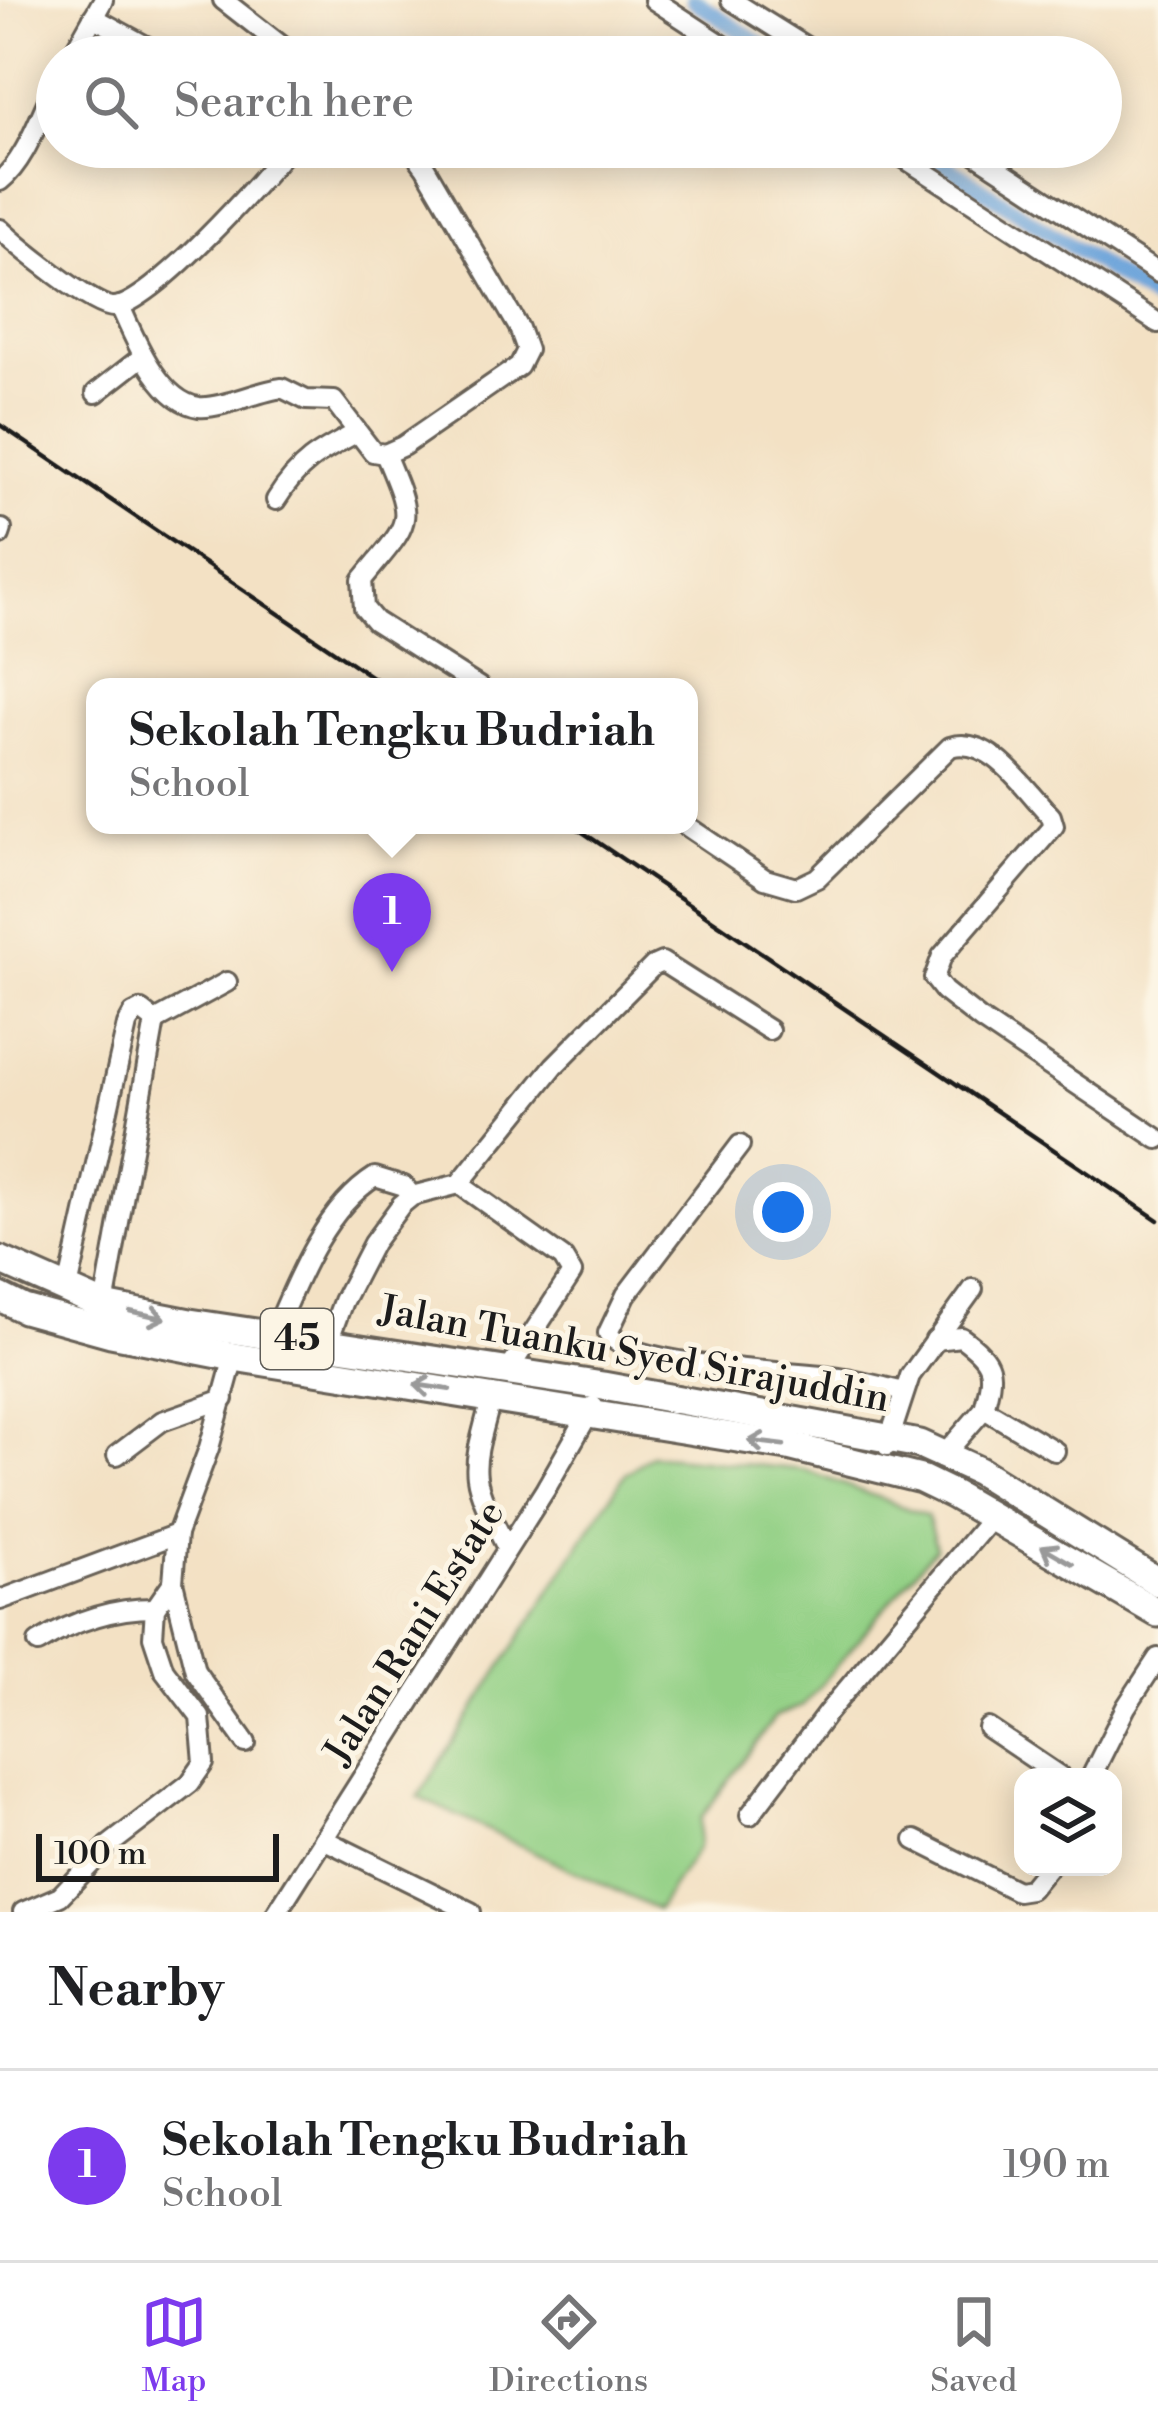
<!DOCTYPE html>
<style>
body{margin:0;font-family:"Libre Bodoni",serif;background:#f2f2f2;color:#202124}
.controls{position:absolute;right:36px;bottom:36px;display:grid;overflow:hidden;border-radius:24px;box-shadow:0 6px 30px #0003}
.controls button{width:108px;height:108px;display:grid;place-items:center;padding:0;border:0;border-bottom:3px solid #e0e0e0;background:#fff;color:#202124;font:60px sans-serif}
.scale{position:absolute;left:36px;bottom:30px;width:243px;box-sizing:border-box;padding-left:12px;border:6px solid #1c1c1c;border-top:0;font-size:33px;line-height:42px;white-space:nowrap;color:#1c1c1c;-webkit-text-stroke:9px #fcf5e5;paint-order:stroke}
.you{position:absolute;left:783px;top:1212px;width:42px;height:42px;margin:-30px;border:9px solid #fff;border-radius:50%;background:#1a73e8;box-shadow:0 0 0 18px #1a73e833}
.badge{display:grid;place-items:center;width:78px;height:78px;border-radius:50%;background:#7c3aed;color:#fff;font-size:39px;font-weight:700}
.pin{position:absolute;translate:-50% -99px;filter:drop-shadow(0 3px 6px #0008)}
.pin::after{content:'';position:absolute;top:63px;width:42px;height:36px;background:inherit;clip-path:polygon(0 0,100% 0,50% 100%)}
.popup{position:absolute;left:86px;top:678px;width:612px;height:156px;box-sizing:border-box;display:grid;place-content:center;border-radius:24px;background:#fff;filter:drop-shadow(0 3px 9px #0005);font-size:39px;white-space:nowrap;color:#757577}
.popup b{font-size:45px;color:#202124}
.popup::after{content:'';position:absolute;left:50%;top:100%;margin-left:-24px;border:24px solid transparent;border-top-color:#fff}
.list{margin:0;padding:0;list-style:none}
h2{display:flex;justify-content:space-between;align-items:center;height:156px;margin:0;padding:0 48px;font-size:51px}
h2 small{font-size:39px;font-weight:400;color:#757577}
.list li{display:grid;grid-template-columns:78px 1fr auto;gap:36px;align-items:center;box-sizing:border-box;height:192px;padding:0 48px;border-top:3px solid #e0e0e0}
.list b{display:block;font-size:45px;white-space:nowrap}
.list p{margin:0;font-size:39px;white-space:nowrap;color:#757577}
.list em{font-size:39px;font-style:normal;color:#757577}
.icon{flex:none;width:66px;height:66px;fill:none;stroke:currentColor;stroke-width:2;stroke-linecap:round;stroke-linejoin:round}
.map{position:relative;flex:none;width:1158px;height:1912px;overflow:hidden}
.search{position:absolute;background:#fff;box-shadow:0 6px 30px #0003;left:36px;right:36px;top:36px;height:132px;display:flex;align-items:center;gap:30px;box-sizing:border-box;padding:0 42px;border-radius:66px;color:#757577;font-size:45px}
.sheet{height:348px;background:#fff}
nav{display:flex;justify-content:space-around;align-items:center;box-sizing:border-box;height:168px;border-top:3px solid #e0e0e0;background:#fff;font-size:33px;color:#757577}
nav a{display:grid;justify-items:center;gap:6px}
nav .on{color:#7c3aed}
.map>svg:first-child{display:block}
.pitch{fill:#93d085;stroke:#587650;stroke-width:3}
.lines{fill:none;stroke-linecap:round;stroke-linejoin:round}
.canal{stroke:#6ba3da;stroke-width:16}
.minor-casing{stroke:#676157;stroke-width:24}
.highway-casing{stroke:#676157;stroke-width:33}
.minor{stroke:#fff;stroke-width:18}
.highway{stroke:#fff;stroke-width:27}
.rail{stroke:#1c1c1c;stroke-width:4.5}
.oneway{stroke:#999}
.labels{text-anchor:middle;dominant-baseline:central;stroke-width:10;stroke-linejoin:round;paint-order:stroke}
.shield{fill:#fcf5e5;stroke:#5f5d58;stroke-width:3}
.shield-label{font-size:36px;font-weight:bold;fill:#1c1c1c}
.street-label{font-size:39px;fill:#1c1c1c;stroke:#fcf5e5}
</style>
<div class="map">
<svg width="1158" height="1912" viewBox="0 0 1158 1912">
<rect width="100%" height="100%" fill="#fcf5e5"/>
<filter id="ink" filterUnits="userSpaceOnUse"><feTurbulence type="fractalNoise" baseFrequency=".00833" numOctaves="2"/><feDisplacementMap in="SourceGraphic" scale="24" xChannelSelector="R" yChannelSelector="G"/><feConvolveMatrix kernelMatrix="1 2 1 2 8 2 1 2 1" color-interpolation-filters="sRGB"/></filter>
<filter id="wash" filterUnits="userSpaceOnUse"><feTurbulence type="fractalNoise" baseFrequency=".004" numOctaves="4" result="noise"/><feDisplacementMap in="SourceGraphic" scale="48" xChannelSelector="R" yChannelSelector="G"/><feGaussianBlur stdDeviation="2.7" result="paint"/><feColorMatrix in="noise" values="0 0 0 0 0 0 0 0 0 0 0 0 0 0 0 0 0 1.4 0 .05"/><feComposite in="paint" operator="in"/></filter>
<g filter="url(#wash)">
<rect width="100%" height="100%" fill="#f3e1c4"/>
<path class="pitch" d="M651,1455L805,1470L927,1516L936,1547L803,1706L775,1717L701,1818L698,1847L657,1910L418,1797L625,1474Z"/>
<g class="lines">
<g class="canal">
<path d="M693,0L780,57"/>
<path d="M918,147L1158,303"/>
</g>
</g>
</g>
<g filter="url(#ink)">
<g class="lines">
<g class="minor-casing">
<g id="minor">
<path d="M223,0L296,57"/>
<path d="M654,0L741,57"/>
<path d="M731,0L822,57"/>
<path d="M93,17L166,57"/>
<path d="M71,57L103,0"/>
<path d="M887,147L1158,323"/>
<path d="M965,147L1158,273"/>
<path d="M0,181C28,158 40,113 57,82"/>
<path d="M0,229C17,245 92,307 113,307C149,308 264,178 289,147"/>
<path d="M120,306C134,337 159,402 199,407C221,409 258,391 282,388L306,400L334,401L373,452L385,454L403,446L519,366L527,350L519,328L425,167L410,147"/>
<path d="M96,393L142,357"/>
<path d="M385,454C416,527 411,519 362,580L364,608L375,621L479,687"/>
<path d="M276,500C299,463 318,453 356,433"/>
<path d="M0,535L2,529"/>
<path d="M685,825L765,879L796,888L817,878L950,747C991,734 1026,791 1051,816L1054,826L942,956L934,978L944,991L981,1020L1158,1139"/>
<path d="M155,1021L227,982"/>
<path d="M740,1145L626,1295L608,1333C628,1368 796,1371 840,1378C861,1381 883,1387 904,1392"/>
<path d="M459,1184L563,1258L572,1273L508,1371"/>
<path d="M67,1293L127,1025L133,1014L141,1010L155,1021"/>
<path d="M104,1306L155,1021"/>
<path d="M273,1336C296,1282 324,1209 375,1177L404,1186L412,1196"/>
<path d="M935,1340L961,1337C995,1362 994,1370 984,1409"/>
<path d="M328,1342L343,1301L373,1243L401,1205L412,1196L459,1184L554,1066L653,966L662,962L769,1030"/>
<path d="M492,1396C470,1478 468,1472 507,1548"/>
<path d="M887,1446L910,1376L973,1289"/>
<path d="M117,1455L162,1421L224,1399"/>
<path d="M944,1455L984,1409L1055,1451"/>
<path d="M173,1582L195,1671L246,1743"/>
<path d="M0,1600L177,1534L209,1448L234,1357"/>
<path d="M38,1643C75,1620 112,1608 155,1608"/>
<path d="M988,1728L1061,1777"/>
<path d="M1091,1777L1126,1707L1158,1658"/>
<path d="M750,1815L828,1712L992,1517"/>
<path d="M323,1839L471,1912"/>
<path d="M915,1840L1017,1891L1030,1889L1048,1867"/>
<path d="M23,1912L60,1896L108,1846L190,1783L204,1763L200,1717L164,1670L153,1637L155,1608L173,1582L177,1534"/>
<path d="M277,1912L545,1490L593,1406"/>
</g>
</g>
<g class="highway-casing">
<g id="highway">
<path d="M0,1260L104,1306L190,1323L603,1386L920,1444L979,1471L1158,1582"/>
<path d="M0,1297L24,1309L111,1333L234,1357L788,1446L921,1479L954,1495L1158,1613"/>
</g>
</g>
<use href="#minor" class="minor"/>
<use href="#highway" class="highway"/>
<g class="rail">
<path d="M0,425L387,687"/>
<path d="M572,825L1158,1220"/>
</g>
</g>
<defs><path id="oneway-shaft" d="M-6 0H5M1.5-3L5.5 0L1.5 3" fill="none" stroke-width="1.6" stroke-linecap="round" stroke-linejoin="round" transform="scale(3)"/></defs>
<g class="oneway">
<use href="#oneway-shaft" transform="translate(148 1315) rotate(12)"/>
<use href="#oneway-shaft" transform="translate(432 1387) rotate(-172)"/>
<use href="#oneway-shaft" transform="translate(766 1443) rotate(-173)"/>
<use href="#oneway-shaft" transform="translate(1057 1555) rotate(-150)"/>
</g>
</g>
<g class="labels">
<rect class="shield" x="261" y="1309" width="72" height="60" rx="9"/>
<g class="shield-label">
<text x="297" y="1339">45</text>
</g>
<g class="street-label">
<text transform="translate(634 1355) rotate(10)">Jalan Tuanku Syed Sirajuddin</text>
<text transform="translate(415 1633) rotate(-58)">Jalan Rani Estate</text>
</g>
</g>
</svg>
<div class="controls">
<button><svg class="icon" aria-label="layers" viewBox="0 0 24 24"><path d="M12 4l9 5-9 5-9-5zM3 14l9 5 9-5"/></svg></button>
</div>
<div class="scale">100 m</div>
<div class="you"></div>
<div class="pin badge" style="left:392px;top:972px">1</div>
<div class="popup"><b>Sekolah Tengku Budriah</b>School</div>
<div class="search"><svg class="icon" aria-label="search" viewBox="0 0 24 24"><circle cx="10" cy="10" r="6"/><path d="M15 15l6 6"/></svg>Search here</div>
</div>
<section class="sheet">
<h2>Nearby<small></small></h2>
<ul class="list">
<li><span class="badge">1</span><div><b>Sekolah Tengku Budriah</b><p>School</p></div><em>190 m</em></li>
</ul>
</section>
<nav>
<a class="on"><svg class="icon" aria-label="map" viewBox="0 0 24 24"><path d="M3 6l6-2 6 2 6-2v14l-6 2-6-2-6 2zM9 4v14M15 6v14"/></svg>Map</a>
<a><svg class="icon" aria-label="directions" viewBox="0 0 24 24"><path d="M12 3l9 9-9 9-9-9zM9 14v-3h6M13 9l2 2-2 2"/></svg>Directions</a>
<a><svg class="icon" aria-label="saved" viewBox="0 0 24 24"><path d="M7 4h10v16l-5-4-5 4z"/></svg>Saved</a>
</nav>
